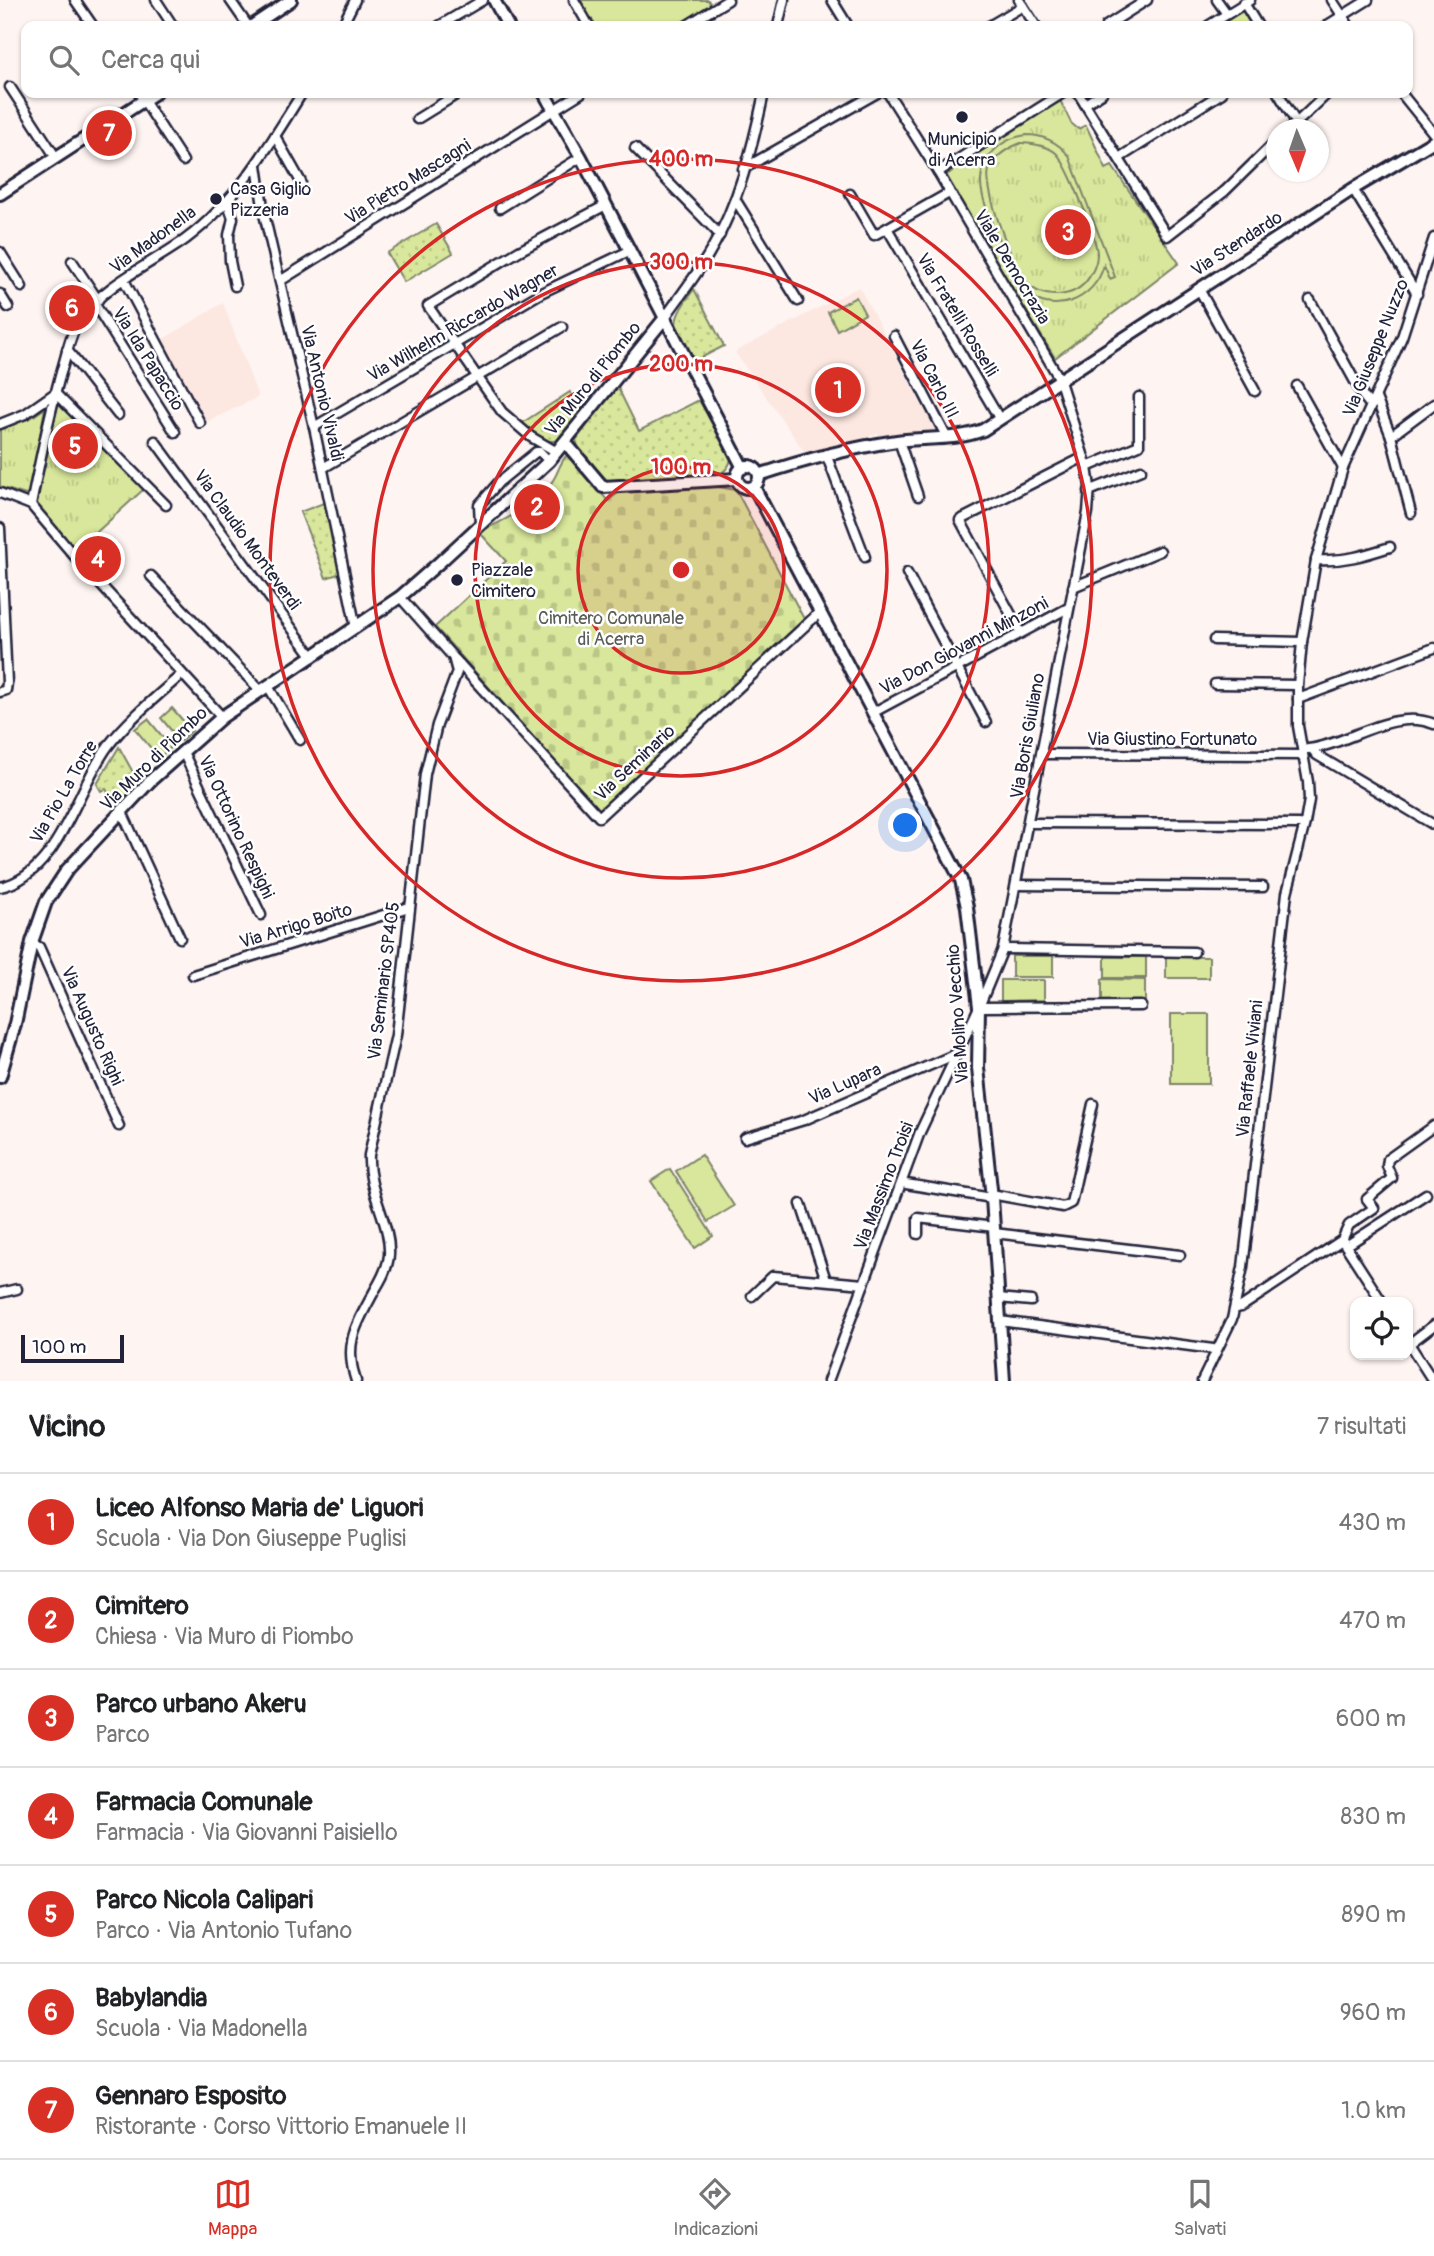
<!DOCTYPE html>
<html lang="it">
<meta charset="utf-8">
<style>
body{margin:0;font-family:Pangolin,sans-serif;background:#f2f2f2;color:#202124}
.controls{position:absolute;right:21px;bottom:21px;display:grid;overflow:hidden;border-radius:14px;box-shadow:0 2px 5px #0004}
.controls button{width:63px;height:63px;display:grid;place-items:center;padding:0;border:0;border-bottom:2px solid #e0e0e0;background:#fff;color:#202124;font:35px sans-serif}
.compass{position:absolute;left:1266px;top:119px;width:63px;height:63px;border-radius:50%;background:#fff;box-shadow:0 2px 5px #0004;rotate:178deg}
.scale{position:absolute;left:21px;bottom:18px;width:103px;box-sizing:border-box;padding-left:7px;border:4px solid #22223b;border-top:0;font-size:19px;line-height:24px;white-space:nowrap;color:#22223b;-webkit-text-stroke:5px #fff;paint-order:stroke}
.you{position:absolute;left:906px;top:826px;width:24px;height:24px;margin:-18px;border:5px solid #fff;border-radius:50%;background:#1a73e8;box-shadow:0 0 0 10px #1a73e833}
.badge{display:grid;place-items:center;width:46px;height:46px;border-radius:50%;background:#d93025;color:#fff;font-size:23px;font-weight:700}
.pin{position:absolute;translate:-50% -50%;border:4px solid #fff;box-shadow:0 2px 7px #0006}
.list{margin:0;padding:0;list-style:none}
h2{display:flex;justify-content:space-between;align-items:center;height:91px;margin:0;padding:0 28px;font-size:30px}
h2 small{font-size:23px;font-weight:400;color:#757577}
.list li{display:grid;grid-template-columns:46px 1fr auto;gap:21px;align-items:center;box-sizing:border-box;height:98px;padding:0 28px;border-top:2px solid #e0e0e0}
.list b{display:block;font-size:26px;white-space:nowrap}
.list p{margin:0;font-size:23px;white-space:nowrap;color:#757577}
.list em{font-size:23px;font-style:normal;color:#757577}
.icon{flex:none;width:38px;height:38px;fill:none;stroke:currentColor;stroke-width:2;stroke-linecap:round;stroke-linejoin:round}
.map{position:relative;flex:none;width:1434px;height:1381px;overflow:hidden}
.search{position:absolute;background:#fff;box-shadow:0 2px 5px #0004;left:21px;right:21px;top:21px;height:77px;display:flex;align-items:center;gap:18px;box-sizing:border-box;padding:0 24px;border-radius:14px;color:#757577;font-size:26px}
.sheet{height:777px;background:#fff}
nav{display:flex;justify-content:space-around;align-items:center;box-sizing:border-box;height:98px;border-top:2px solid #e0e0e0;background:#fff;font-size:19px;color:#757577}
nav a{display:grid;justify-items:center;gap:4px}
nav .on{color:#d93025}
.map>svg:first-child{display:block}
.built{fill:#fce7e1}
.grass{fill:url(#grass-dots);stroke:#7d846b;stroke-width:2}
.cemetery{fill:url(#cemetery-stones);stroke:#7d846b;stroke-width:2}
.park{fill:url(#park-tufts);stroke:#7d846b;stroke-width:2}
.pitch{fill:#d8e79b;stroke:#7d846b;stroke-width:2;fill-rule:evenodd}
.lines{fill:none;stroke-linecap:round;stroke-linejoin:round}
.street-casing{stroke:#22223b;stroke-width:13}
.secondary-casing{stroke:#22223b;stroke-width:16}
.street{stroke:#fff;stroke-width:8}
.secondary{stroke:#fff;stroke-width:10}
.ring{fill:none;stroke:#d62828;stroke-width:3.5}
.poi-dot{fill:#22223b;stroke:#fff;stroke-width:2.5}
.labels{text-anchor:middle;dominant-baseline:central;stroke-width:5;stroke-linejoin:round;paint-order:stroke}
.poi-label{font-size:18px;fill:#22223b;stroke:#fff;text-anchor:start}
.street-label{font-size:18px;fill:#22223b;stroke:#fff}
.park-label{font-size:18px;fill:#595d58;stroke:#fff}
.centre{fill:#d62828;stroke:#fff;stroke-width:3.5}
.ring-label{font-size:21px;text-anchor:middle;font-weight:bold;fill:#d62828;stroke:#fff;stroke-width:5;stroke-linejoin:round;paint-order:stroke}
</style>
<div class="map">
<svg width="1434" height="1381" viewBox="0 0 1434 1381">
<defs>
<pattern id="grass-dots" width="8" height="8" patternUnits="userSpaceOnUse" patternTransform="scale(1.75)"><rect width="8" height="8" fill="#d8e79b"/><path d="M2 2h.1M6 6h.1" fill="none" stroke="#b9c686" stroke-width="1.8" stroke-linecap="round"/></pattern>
<pattern id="cemetery-stones" width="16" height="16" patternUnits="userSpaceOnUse" patternTransform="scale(1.75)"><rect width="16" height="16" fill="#d8e79b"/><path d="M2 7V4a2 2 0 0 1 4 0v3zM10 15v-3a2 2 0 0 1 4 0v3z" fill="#b9c686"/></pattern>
<pattern id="park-tufts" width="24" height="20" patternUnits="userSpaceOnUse" patternTransform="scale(1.75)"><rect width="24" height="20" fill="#d8e79b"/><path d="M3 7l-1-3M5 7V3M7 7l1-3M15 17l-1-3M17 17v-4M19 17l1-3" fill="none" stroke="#b9c686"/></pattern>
</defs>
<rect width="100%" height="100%" fill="#fef4f1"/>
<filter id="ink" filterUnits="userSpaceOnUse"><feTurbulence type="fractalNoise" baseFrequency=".0143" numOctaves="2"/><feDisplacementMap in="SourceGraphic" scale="14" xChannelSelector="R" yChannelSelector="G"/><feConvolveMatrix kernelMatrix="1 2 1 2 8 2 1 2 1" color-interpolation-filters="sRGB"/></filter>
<g filter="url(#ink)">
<g class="built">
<path d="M859,287L935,430L931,434L920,431L897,433L894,437L887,438L878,434L872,435L863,441L806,454L735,352Z"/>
<path d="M223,303L258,397L204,423L162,340Z"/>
</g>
<g class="grass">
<path d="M436,224L453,253L404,282L387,253Z"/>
<path d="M694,289L724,346L693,362C673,325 668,325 694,289Z"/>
<path d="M617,386L639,431L699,400L731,456C731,466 725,471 717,476L608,482L579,449L576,440Z"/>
<path d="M570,392L583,412L559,441H545L519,425Z"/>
<path d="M326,502L341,573L326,578L300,512Z"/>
<path d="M119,747L140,785L126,799L110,796L106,789L101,791L97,784Z"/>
</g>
<path class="cemetery" d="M567,455L608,501L618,493L647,488L712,486L736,490L804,619L600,812L435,627L506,561L479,532C505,520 533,507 551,483C558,475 559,463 567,455Z"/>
<g class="park">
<path d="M1243,9L1254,26H1216Z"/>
<path d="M1058,96L1071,123L1078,129L1086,125L1106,169L1112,166L1179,263L1055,358L944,177Z"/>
<path d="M58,403L144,489L76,551L36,504Z"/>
<path d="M45,408L29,496L0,487V430L32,417Z"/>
</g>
<g class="pitch">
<path d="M579,0H708L711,5L678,26H594Z"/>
<path d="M1026,135C1044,135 1058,142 1069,156L1115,277L1110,279L1104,265C1095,300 1052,318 1024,291C1011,279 1006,259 1000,243C994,227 985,209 982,192C976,162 998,139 1026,135ZM1021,143C1033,144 1047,145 1056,153C1068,164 1093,230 1096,247C1098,254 1097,261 1094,268C1089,280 1082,289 1069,293C1055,297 1039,295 1029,285C1014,271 983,189 989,170C994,156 1008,148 1021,143Z"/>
<path d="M856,297L865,314L837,330L828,312Z"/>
<path d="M172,708L192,731L180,741L161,718Z"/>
<path d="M148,719L171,747L159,758L135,729Z"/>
<rect x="1012" y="956" width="41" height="21"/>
<rect x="1105" y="957" width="41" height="21"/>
<rect x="1166" y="957" width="43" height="21"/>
<path d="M1102,979L1145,980V1001H1102Z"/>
<path d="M1001,980H1044V1000L1001,1001Z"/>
<rect x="1171" y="1014" width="38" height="70"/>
<path d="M701,1155L734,1206L708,1222L676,1171Z"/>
<path d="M670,1169L713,1236L695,1248L651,1181Z"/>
</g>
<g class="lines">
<g class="street-casing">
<g id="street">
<path d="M75,0L93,26"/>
<path d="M156,0L173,26"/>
<path d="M230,0L248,26"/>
<path d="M574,0L589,26"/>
<path d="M832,0L848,26"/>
<path d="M1019,0L1036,26"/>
<path d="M1217,0L1227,14"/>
<path d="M1332,0L1349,26"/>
<path d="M1244,3L1258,26"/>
<path d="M342,26L355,0"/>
<path d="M439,26L483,0"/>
<path d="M686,26L728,0"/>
<path d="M778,26L784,0"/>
<path d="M989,26L1023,6"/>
<path d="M1106,26L1147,0"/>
<path d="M1208,26L1250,0"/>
<path d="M1326,26L1368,0"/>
<path d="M10,87L55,156"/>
<path d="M139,93L183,161"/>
<path d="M1078,93L1167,236L1225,191L1276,141"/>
<path d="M1278,93L1296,122"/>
<path d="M1401,93L1434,134"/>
<path d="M1085,104L1102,93"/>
<path d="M417,119L459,93"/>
<path d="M1289,130L1328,93"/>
<path d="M275,136L301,182"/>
<path d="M635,148L720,235"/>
<path d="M1119,158L1222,93"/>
<path d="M257,165L264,214L314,427L356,628"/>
<path d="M743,169L877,93"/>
<path d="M938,172L1063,93"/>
<path d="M1353,189L1417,294"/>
<path d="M850,194L874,235L887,228L999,418"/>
<path d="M735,199L798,301"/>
<path d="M227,201L233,218L229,235L230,261L235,286"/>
<path d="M500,208L581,157"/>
<path d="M887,228L949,193"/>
<path d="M0,252L22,287"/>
<path d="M72,261L98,300"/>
<path d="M124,280L200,423"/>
<path d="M280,281L581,93"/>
<path d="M1199,289L1255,391"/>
<path d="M0,294L8,307"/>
<path d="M1310,300L1363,396L1371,406"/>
<path d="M94,303L175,432"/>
<path d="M664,319C679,297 697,275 710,252C738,205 753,146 764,93"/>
<path d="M894,336L947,438"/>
<path d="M67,350L118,415"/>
<path d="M1297,386L1343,468"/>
<path d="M55,393L166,505"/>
<path d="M1376,398L1391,436L1434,404"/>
<path d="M0,424L25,414L55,393"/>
<path d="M314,427L541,293L629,251"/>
<path d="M1391,436L1411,513"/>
<path d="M155,441L313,657"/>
<path d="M899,441L918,496"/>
<path d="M557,452L531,437L502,412L428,306L519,251L606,205"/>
<path d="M826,454L865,557"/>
<path d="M1087,467L1139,445V397"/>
<path d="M323,468L562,327"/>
<path d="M1089,491L1141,470"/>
<path d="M0,493L31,505L76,558L222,717"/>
<path d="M31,505C40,460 49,414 62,369C67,353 70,334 80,319C103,285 153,263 186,239C237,201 269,146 302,93"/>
<path d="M480,524L479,505L499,482L536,452H540L549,461"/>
<path d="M0,528L7,683L6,690L0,692"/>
<path d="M1316,560C1343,562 1365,555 1390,547"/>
<path d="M907,573L986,722"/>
<path d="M151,576L261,691"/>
<path d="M1073,587L1160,551"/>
<path d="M1021,633L960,520L1084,457"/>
<path d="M1214,640L1302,642"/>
<path d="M455,659L599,817L820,612"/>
<path d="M1215,684L1298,685"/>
<path d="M268,686L300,740"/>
<path d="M1298,699L1434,648"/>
<path d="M874,712L1068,608"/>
<path d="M1308,749C1348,745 1393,707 1434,724"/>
<path d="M1312,749L1317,755L1434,825"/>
<path d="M183,752L261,915"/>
<path d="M1041,754L1302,755"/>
<path d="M122,812L180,938"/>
<path d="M1028,823L1299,824"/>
<path d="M1016,885L1263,887"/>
<path d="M0,887C59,875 76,789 108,746C128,720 156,697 181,675"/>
<path d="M32,944L39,947L119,1126"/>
<path d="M1003,949L1194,952"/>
<path d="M193,975L409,907"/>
<path d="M979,1007L1141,1006"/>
<path d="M745,1138L804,1120L956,1054"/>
<path d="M906,1184L992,1198"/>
<path d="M991,1194L1063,1207L1071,1203L1093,1104"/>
<path d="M801,1204L826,1280"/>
<path d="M994,1233L1180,1255"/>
<path d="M918,1234V1218L994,1227"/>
<path d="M1342,1240L1349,1225L1374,1208L1367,1199L1392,1178L1387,1166L1388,1159L1434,1126"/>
<path d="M1346,1246L1426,1194"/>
<path d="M0,1293L17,1289"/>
<path d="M752,1296L773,1276L864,1284"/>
<path d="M998,1298L1031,1301"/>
<path d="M1235,1308L1241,1307L1342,1240L1382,1302"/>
<path d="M1000,1321L1213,1349"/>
<path d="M1408,1342L1433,1381"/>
<path d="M1409,1344L1434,1325"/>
<path d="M356,1381C343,1342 357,1324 375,1290C381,1280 388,1268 389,1255C391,1222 367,1192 369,1155L396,1035L425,774L437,725L457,672L453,657L400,597"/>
<path d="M828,1381L920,1132L979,1007L1003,949L1088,512L1090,487L1087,467L1059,378L938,172L888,93"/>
<path d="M1202,1381L1232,1319L1243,1267L1287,893L1305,823L1309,800L1308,782L1298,726V685L1302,642L1316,560L1343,468L1402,337L1434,238"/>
</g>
</g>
<g class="secondary-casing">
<g id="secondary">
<path d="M494,0L508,26"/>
<path d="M252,26L291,0"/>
<path d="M544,93L581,157L743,468"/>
<path d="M0,194L155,93"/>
<path d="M565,442L603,487L737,479"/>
<circle cx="748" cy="477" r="11"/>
<path d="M759,475C804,460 849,448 897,441C926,437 955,441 983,430L1353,189L1434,141"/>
<path d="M754,487L961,880L967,907L979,1007L978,1068L992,1198L1004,1381"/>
<path d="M0,1077L15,1024L32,942L46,902L67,870L150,781L222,717L400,597L440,562L549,461L664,319"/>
</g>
</g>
<use href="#street" class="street"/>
<use href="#secondary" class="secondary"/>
</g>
</g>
<circle cx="681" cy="570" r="103" fill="#d62828" fill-opacity=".12"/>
<g class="ring">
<circle cx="681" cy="570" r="103"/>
<circle cx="681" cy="570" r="206"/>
<circle cx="681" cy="570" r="308"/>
<circle cx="681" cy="570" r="411"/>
</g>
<g class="poi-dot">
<circle cx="962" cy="117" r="7"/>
<circle cx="216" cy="199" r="7"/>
<circle cx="457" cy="580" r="7"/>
</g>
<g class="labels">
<g class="poi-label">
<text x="962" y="139" text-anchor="middle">Municipio<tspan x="962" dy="21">di Acerra</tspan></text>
<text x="230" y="189">Casa Giglio<tspan x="230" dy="21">Pizzeria</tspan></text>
<text x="471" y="570">Piazzale<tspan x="471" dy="21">Cimitero</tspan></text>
</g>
<g class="street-label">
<text transform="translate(408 182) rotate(-32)">Via Pietro Mascagni</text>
<text transform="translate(153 240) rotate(-36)">Via Madonella</text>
<text transform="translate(1237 244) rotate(-33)">Via Stendardo</text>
<text transform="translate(1012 267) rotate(59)">Viale Democrazia</text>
<text transform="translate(957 315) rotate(59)">Via Fratelli Rosselli</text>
<text transform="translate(463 323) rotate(-30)">Via Wilhelm Riccardo Wagner</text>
<text transform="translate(1376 348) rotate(-68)">Via Giuseppe Nuzzo</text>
<text transform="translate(148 359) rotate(58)">Via Ida Papaccio</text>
<text transform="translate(593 379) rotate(-51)">Via Muro di Piombo</text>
<text transform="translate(934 379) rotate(63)">Via Carlo III</text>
<text transform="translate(322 393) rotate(77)">Via Antonio Vivaldi</text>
<text transform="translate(247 540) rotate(54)">Via Claudio Monteverdi</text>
<text transform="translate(964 646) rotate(-28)">Via Don Giovanni Minzoni</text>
<text transform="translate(1028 736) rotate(-80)">Via Boris Giuliano</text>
<text x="1172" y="739">Via Giustino Fortunato</text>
<text transform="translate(154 759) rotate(-44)">Via Muro di Piombo</text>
<text transform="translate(635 763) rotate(-43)">Via Seminario</text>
<text transform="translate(64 792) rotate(-60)">Via Pio La Torre</text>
<text transform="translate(236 827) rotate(65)">Via Ottorino Respighi</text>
<text transform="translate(296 926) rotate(-17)">Via Arrigo Boito</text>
<text transform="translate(384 981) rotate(-83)">Via Seminario SP405</text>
<text transform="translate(958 1014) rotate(-94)">Via Molino Vecchio</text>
<text transform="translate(92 1026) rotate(66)">Via Augusto Righi</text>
<text transform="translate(1250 1069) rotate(-84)">Via Raffaele Viviani</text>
<text transform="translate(845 1084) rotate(-24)">Via Lupara</text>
<text transform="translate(884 1186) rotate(-69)">Via Massimo Troisi</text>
</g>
<g class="park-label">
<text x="611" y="618">Cimitero Comunale<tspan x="611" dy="21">di Acerra</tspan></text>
</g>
</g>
<circle cx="681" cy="570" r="10" class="centre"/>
<g class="ring-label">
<text x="681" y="166">400 m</text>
<text x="681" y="269">300 m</text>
<text x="681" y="371">200 m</text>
<text x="681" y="474">100 m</text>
</g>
</svg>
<div class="controls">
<button><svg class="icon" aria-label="locate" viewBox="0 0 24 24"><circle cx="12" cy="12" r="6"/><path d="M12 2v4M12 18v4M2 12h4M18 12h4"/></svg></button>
</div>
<svg class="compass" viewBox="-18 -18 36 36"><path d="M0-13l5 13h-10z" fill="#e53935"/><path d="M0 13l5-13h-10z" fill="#757577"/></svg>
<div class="scale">100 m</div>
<div class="you"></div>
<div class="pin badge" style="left:838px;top:390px">1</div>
<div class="pin badge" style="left:537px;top:507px">2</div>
<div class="pin badge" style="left:1068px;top:232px">3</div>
<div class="pin badge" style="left:98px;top:559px">4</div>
<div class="pin badge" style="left:75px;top:446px">5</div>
<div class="pin badge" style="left:72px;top:308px">6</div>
<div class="pin badge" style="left:109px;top:133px">7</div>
<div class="search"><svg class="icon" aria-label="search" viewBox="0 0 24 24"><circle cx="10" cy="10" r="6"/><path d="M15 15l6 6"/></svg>Cerca qui</div>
</div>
<section class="sheet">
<h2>Vicino<small>7 risultati</small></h2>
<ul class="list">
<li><span class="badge">1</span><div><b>Liceo Alfonso Maria de' Liguori</b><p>Scuola · Via Don Giuseppe Puglisi</p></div><em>430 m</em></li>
<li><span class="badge">2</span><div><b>Cimitero</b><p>Chiesa · Via Muro di Piombo</p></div><em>470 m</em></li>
<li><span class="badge">3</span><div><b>Parco urbano Akeru</b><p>Parco</p></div><em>600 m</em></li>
<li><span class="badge">4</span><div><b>Farmacia Comunale</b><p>Farmacia · Via Giovanni Paisiello</p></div><em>830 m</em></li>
<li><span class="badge">5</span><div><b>Parco Nicola Calipari</b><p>Parco · Via Antonio Tufano</p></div><em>890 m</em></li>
<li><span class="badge">6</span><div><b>Babylandia</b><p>Scuola · Via Madonella</p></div><em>960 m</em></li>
<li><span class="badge">7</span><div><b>Gennaro Esposito</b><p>Ristorante · Corso Vittorio Emanuele II</p></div><em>1.0 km</em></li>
</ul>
</section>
<nav>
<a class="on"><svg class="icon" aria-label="map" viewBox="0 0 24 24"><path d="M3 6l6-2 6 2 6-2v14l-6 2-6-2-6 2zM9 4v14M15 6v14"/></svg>Mappa</a>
<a><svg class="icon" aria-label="directions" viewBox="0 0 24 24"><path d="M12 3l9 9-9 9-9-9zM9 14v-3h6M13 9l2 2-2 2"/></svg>Indicazioni</a>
<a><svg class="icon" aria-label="saved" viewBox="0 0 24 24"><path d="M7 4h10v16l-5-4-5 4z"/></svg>Salvati</a>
</nav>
